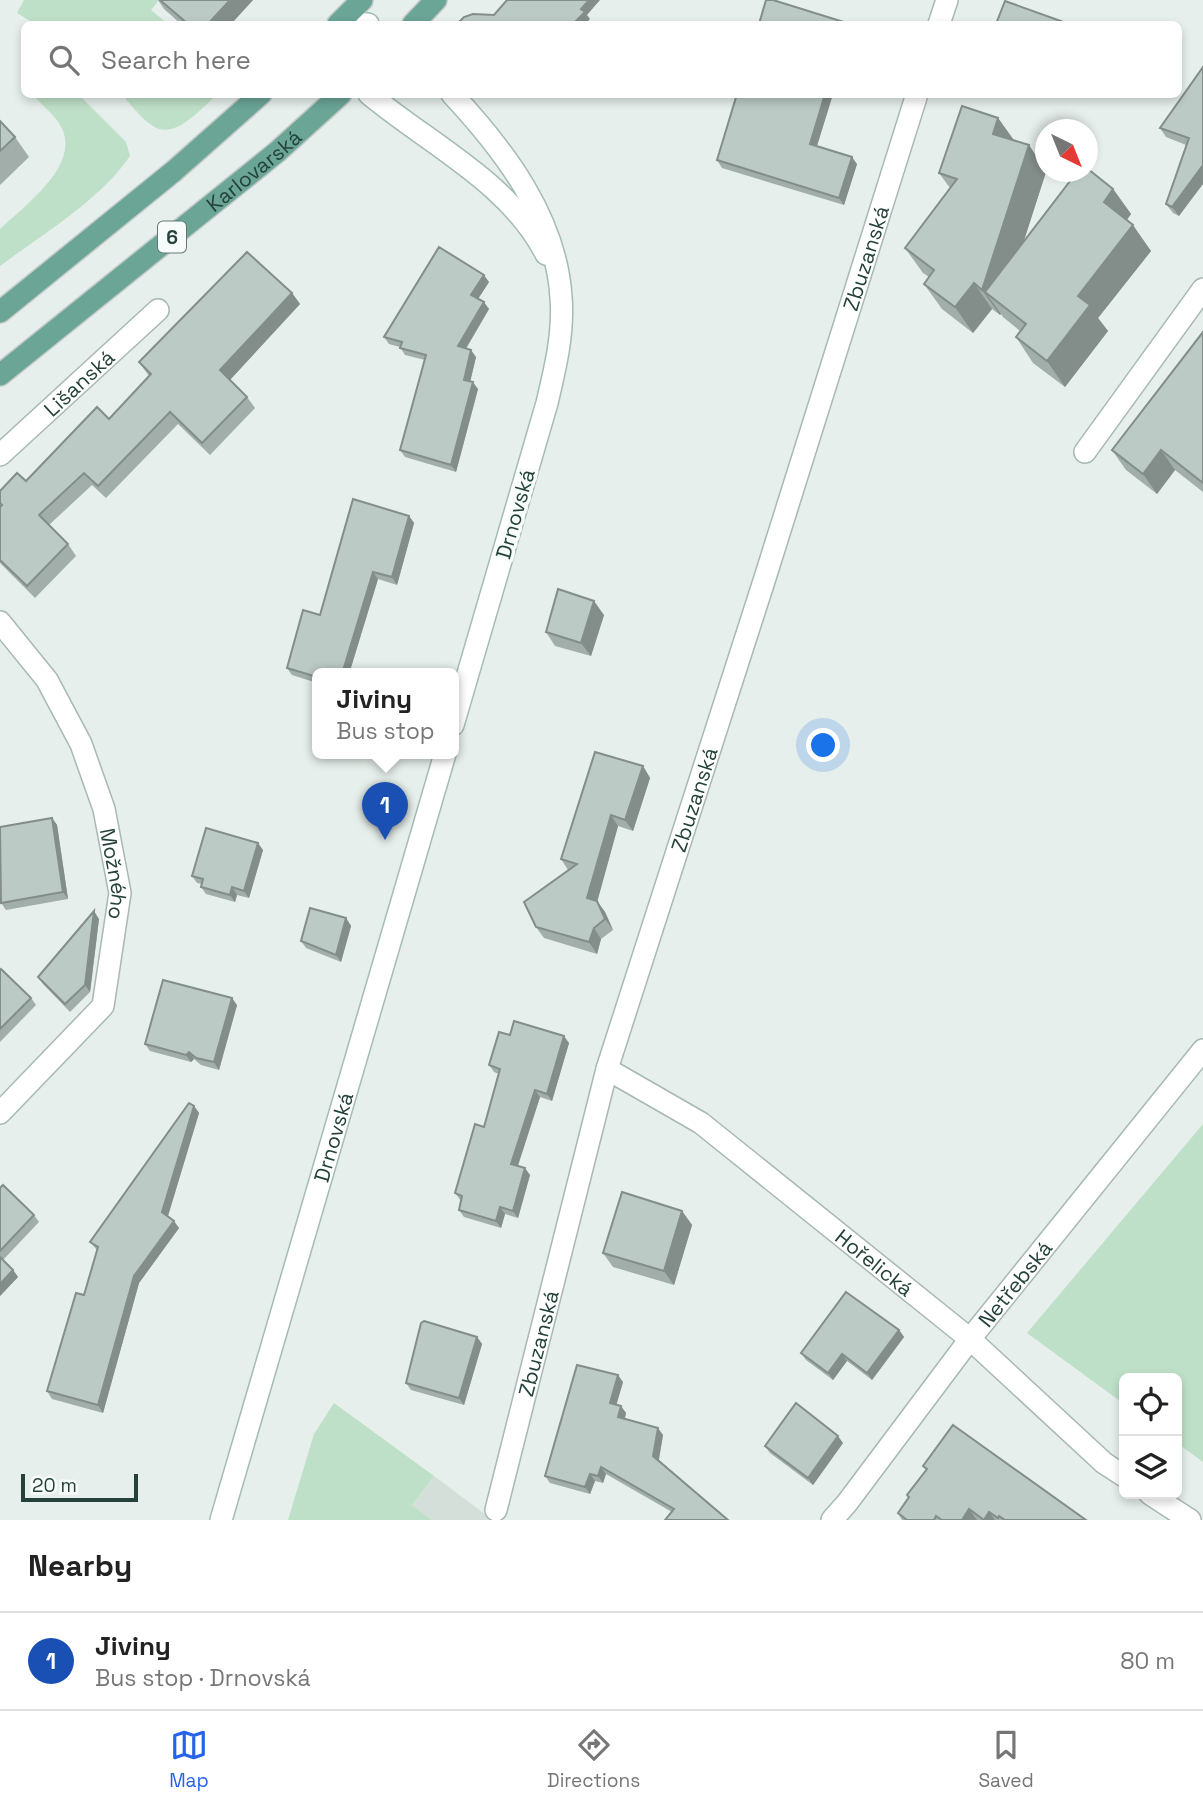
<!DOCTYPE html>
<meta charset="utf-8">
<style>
body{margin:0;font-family:"Space Grotesk",sans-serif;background:#f2f2f2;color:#222}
.controls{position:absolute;right:21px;bottom:21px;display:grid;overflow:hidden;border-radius:10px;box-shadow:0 4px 10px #0003}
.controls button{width:63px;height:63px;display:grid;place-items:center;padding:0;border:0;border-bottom:2px solid #e0e0e0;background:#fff;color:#222;font:35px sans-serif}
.compass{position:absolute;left:1035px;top:119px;width:63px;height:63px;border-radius:50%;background:#fff;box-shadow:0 4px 10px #0003;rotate:137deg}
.scale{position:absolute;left:21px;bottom:18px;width:117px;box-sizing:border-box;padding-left:7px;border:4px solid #24423a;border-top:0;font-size:19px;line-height:24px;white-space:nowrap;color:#24423a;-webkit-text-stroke:5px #f7fbf9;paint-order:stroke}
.you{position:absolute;left:824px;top:746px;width:24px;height:24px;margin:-18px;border:5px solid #fff;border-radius:50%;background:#1a73e8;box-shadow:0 0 0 10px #1a73e833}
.badge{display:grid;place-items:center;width:46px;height:46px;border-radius:50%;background:#2563eb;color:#fff;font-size:23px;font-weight:700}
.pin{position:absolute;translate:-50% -58px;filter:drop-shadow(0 2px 4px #0008)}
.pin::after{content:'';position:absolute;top:37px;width:24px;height:21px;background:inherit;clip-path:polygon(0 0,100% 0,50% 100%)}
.popup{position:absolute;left:312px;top:668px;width:147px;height:91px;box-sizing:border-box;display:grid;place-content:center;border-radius:10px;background:#fff;filter:drop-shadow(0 2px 5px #0005);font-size:23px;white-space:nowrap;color:#767676}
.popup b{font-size:26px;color:#222}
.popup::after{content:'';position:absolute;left:50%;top:100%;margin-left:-14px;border:14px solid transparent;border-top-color:#fff}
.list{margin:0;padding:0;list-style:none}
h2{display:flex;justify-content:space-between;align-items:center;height:91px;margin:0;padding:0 28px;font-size:30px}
h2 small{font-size:23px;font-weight:400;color:#767676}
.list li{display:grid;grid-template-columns:46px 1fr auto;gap:21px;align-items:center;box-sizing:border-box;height:98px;padding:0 28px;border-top:2px solid #e0e0e0}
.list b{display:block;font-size:26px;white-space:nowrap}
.list p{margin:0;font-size:23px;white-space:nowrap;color:#767676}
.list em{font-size:23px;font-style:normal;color:#767676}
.icon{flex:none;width:38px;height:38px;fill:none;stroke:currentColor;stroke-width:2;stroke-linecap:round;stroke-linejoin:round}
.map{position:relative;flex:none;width:1203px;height:1520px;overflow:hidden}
.search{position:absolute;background:#fff;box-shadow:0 4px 10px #0003;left:21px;right:21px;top:21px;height:77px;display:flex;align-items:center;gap:18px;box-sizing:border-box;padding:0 24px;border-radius:10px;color:#767676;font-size:26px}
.sheet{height:189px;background:#fff}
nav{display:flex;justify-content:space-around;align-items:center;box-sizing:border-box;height:98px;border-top:2px solid #e0e0e0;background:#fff;font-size:19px;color:#767676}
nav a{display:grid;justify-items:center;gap:4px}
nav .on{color:#2563eb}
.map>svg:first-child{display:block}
.built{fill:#d4dfda}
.green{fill:#bfe0c8}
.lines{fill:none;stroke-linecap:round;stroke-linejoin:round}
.street-casing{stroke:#a8b8b2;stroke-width:24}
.secondary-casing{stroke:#a4bbb3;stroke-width:24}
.primary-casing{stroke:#c2cac8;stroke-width:24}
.street{stroke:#fff;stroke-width:21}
.secondary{stroke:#fff;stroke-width:21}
.primary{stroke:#6aa596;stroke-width:21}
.wall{fill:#a1aea9}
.shaded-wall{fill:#838d89}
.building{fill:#bbcac4;stroke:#838d89;stroke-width:2}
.labels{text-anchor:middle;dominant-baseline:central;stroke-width:7;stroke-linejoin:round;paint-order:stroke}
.shield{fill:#f7fbf9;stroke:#637a73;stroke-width:2}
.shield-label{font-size:19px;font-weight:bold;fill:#24423a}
.street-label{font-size:21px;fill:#24423a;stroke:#f7fbf9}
</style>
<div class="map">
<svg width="1203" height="1520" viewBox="0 0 1203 1520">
<rect width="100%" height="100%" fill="#e6efeb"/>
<path class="built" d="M434,1476L493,1520H432L412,1505Z"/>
<g class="green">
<path d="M24,0H159L151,10L168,24H35L17,13Z"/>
<path d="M33,95H79L126,142L130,156C100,200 43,234 0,266V229C25,205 85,163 59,123C52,113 41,104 33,95Z"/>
<path d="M122,95H217C201,108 175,141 153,126C141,119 131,104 122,95Z"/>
<path d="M1203,1124V1462L1177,1443V1378H1124V1404L1027,1333Z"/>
<path d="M334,1403L434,1476L412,1505L432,1520H288L314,1434Z"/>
</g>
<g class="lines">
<g class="street-casing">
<g id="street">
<path d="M939,24L947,0"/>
<path d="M1085,452L1203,289"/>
<path id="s1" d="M0,455L158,310"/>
<path id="s2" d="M0,622L47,680L81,744L104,809L120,893L103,1006L0,1113"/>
<path id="s3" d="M607,1069L701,1123L970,1339L1104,1463L1124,1476"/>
<path d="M1150,1494L1190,1520"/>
<path id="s4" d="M496,1510L607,1069L764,581L917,94"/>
<path id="s5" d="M832,1520L847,1503L970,1339L1203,1050"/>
</g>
</g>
<g class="secondary-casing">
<g id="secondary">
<path d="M341,24H368"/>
<path d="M369,94C429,144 509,182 546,254"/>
<path d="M452,94C505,151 556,218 561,297C564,333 555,369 547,403L453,725"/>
<path id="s6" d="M221,1520L445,754"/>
</g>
</g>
<g class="primary-casing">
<g id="primary">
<path d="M338,24L362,0"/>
<path d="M413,24L436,0"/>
<path d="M0,312L174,171L261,94"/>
<path id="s7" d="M0,375L277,152L341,94"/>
</g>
</g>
<use href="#street" class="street"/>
<use href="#secondary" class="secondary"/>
<use href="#primary" class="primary"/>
</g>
<g class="wall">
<path d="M158,0H253L231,24H181L164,9Z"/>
<path d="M1203,67L1179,216L1173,213L1166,204L1186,145L1166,137L1160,128Z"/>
<path d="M737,94H833L817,146L857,164L844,205L722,168L717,160Z"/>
<path d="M998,118L1014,141L1029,145L1046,172L1024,240L1113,189L1131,214L1127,220L1151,251L1098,318L1108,331L1065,387L1033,363L1016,337L1020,331L1003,317L1001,314L1000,315L992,309L973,333L942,309L924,284L929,277L923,273L905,248L950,188L939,173Z"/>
<path d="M0,121L15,137L29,157L0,185Z"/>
<path d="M489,282L478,299L489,309L466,349L476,357L470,381L478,389L456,472L405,457L400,450L425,360L405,355L400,347L389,344L384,337Z"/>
<path d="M292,293L300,304L230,380L247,397L255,408L210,455L178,424L106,498L92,485L49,525L68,544L76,556L35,598L0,563V491L26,481L109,419L149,376L139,362Z"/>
<path d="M1203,332V492L1175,470L1157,494L1126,470L1112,450Z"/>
<path d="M409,516L414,523L397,585L378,579L349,674H317V683L292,675L287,668L320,615Z"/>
<path d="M604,615L591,656L555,646L546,632Z"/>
<path d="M643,766L650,778L633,831L618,826L597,901L605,912L613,930L601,939L597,954L544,938L536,927L568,870L561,859Z"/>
<path d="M52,818L57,825L68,899L6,910L1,903Z"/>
<path d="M263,850L249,898L237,895L235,902L206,894L201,887L202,884L197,883L192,876Z"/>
<path d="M346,918L351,926L341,962L306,948L301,941Z"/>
<path d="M99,919L90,992L70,1012L43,984L38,977Z"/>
<path d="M0,970L31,998L36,1005L0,1042Z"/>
<path d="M237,1005L219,1070L201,1065L194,1059L191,1062L150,1051L145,1044Z"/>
<path d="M510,1035L569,1043L552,1101L540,1097L518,1166L530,1175L518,1218L505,1214L501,1228L464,1217L459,1210L461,1201L455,1193L484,1127L499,1074L494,1072L489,1065Z"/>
<path d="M194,1106L199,1113L168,1216L179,1228L139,1283L103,1413L52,1399L47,1391L84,1295L97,1250L90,1242Z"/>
<path d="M0,1188L34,1215L39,1222L3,1260L13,1270L18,1277L0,1296Z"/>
<path d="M682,1211L692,1225L674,1285L613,1267L603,1253Z"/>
<path d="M899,1330L904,1337L872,1380L847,1361L833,1380L806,1360L801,1353Z"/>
<path d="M477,1337L482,1344L464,1405L411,1390L406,1383Z"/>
<path d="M623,1382L616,1404L626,1413L625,1419L663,1435L659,1460L728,1520L672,1512L606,1474L603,1483L595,1481L590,1494L550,1483L545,1476Z"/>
<path d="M843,1443L813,1485L770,1453L765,1446Z"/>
<path d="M923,1466L1086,1520H902L898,1513L909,1498L907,1495L926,1470Z"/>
</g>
<g class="shaded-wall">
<path d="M230,0H253L231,24H208Z"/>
<path d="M589,0H600L587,15L590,19L585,24H573L581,9Z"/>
<path d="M825,94H833L815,152L810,144Z"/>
<path d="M998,118L1016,143L993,134Z"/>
<path d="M1029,145L1046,172L1003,306L985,292L1001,314L1000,315L982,290Z"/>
<path d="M852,157L857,164L844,205L839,198Z"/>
<path d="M1203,165V184L1179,216L1172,207Z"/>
<path d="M1113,189L1131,214L1121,227L1104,202Z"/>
<path d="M1133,225L1151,251L1098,318L1108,331L1065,387L1047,361L1078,296Z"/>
<path d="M484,275L489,282L476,302L471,295Z"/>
<path d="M974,283L992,309L973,333L955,307Z"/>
<path d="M292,293L300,304L228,382L220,370Z"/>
<path d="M484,302L489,309L463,353L458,346Z"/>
<path d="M471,350L476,357L469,387L464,380Z"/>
<path d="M473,382L478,389L456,472L451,465Z"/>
<path d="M1161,450L1175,470L1157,494L1143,474Z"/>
<path d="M409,516L414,523L397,585L392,577Z"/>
<path d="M373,572L378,579L349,674H342Z"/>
<path d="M594,601L604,615L591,656L581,643Z"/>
<path d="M643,766L650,778L633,831L625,820Z"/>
<path d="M611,815L618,826L595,910L587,898Z"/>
<path d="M52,818L57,825L68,899L63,892Z"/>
<path d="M258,843L263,850L249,898L244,891Z"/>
<path d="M232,887L237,895L235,902L230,895Z"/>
<path d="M597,901L605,912L613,930L605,919Z"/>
<path d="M94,911L99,919L90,992L85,985Z"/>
<path d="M346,918L351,926L341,962L336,955Z"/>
<path d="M594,928L601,939L597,954L589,942Z"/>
<path d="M232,998L237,1005L219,1070L214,1062Z"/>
<path d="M564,1036L569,1043L552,1101L547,1094Z"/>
<path d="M189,1052L194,1059L191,1062L186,1055Z"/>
<path d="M535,1090L540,1097L516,1171L511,1164Z"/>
<path d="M194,1106L199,1113L167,1219L162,1212Z"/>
<path d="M525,1168L530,1175L518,1218L513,1211Z"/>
<path d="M500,1207L505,1214L501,1228L496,1221Z"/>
<path d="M682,1211L692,1225L674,1285L664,1271Z"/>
<path d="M174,1221L179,1228L139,1283L103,1413L98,1405L134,1276Z"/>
<path d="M13,1270L18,1277L0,1296V1284Z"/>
<path d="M899,1330L904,1337L872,1380L867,1373Z"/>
<path d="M477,1337L482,1344L464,1405L459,1398Z"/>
<path d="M842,1354L847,1361L833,1380L828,1373Z"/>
<path d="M618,1375L623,1382L615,1410L610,1403Z"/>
<path d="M621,1406L626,1413L623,1424L618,1417Z"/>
<path d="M658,1428L663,1435L658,1463L653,1456Z"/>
<path d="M838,1436L843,1443L813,1485L808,1478Z"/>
<path d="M601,1467L606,1474L603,1483L598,1476Z"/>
<path d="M590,1474L595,1481L590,1494L585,1487Z"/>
<path d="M969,1509L977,1520H962Z"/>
<path d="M989,1512L995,1520H984Z"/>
</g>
<g class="building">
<path d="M160,0H230L208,24H188Z"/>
<path d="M507,0H589L581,9L585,12L573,24H457L464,17L473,14L494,15Z"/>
<path d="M766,0H773L847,23V24H759Z"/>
<path d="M1005,1L1069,24H996Z"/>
<path d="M1203,67V165L1172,207L1166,204L1189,138L1160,128Z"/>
<path d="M737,94H825L810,144L852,157L839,198L717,160Z"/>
<path d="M962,106L998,118L993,134L1029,145L982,290L974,283L955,307L924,284L934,270L905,248L957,179L939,173Z"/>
<path d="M0,121L15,137L0,151Z"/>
<path d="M1088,169L1113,189L1104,202L1133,225L1078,296L1090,305L1047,361L1016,337L1026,324L985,292L1077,172H1088Z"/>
<path d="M439,247L484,275L471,295L484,302L458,346L471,350L464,380L473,382L451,465L400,450L426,355L400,348L402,342L384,337Z"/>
<path d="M247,252L292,293L220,370L247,397L202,443L170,412L98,486L84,473L39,515L68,544L27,586L0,560V507L2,505L0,503V491L17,473L26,481L97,407L109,419L151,374L139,362Z"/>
<path d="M1203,332V483L1161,450L1143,474L1112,450Z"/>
<path d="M353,499L409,516L392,577L373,572L342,674H317V677L287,668L303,610L320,615Z"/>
<path d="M558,589L594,601L581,643L546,632Z"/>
<path d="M595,752L643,766L625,820L611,815L587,898L597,901L605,919L594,928L589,942L536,927L524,902L577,864L561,859Z"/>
<path d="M52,818L63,892L1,903L0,827Z"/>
<path d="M206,828L258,843L244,891L232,887L230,895L201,887L203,879L192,876Z"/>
<path d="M310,908L346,918L336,955L301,941Z"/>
<path d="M94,911L85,985L65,1004L38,977Z"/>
<path d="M1,969L31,998L0,1029V970Z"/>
<path d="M163,980L232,998L214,1062L196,1058L189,1052L186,1055L145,1044Z"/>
<path d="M514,1021L564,1036L547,1094L535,1090L511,1164L525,1168L513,1211L500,1207L496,1221L459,1210L462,1196L455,1193L475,1124L484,1127L500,1069L489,1065L499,1032L510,1035Z"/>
<path d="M189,1103L194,1106L162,1212L174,1221L134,1276L98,1405L47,1391L76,1293L84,1295L98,1247L90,1242Z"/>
<path d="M3,1185L34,1215L0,1251V1188Z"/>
<path d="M622,1192L682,1211L664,1271L603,1253Z"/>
<path d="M0,1257L13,1270L0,1284Z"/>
<path d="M846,1292L899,1330L867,1373L842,1354L828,1373L801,1353Z"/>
<path d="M424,1321L477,1337L459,1398L406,1383L421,1323Z"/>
<path d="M577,1365L618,1375L610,1403L621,1406L618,1417L658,1428L653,1456L728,1520H665L674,1509L601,1467L598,1476L590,1474L585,1487L545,1476Z"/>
<path d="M796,1403L838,1436L808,1478L765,1446Z"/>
<path d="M953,1425L1086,1520H1005L999,1516L998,1518L989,1512L984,1520L969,1509L962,1520H942L936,1516L934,1520H907L898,1513L909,1497L907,1495L927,1469L923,1466Z"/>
</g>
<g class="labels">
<rect class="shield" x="158" y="221.5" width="28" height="31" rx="5"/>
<g class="shield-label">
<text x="172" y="237">6</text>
</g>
<g class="street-label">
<text stroke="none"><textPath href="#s7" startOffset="326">Karlovarská</textPath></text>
<text stroke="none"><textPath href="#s4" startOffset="1306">Zbuzanská</textPath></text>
<text stroke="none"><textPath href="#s1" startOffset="107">Lišanská</textPath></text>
<text transform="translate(515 514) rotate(-74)">Drnovská</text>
<text stroke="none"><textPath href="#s4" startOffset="738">Zbuzanská</textPath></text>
<text stroke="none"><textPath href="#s2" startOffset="282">Možného</textPath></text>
<text stroke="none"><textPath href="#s6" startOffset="399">Drnovská</textPath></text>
<text stroke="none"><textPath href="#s3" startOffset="331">Hořelická</textPath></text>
<text stroke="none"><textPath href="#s5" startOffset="299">Netřebská</textPath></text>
<text stroke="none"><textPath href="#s4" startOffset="172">Zbuzanská</textPath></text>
</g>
</g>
</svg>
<div class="controls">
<button><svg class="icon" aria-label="locate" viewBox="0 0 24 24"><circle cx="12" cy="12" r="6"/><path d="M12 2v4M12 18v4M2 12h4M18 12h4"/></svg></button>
<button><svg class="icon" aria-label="layers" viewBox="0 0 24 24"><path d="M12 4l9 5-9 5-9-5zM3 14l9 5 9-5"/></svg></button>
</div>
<svg class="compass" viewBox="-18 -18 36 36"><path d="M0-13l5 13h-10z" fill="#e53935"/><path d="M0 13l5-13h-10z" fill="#767676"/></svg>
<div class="scale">20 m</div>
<div class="you"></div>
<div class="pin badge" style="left:385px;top:840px;background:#1a4fb4">1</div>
<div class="popup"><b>Jiviny</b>Bus stop</div>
<div class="search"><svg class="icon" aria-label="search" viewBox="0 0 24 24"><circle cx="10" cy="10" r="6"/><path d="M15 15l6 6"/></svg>Search here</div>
</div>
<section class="sheet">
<h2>Nearby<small></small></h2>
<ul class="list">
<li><span class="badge" style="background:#1a4fb4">1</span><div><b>Jiviny</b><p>Bus stop · Drnovská</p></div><em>80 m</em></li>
</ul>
</section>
<nav>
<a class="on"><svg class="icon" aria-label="map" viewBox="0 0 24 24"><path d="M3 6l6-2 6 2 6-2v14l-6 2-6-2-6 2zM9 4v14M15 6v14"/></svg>Map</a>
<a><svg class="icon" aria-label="directions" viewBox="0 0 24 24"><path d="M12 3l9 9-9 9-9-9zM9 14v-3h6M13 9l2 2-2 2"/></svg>Directions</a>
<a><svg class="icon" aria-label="saved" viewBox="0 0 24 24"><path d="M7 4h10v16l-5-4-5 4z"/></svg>Saved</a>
</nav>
